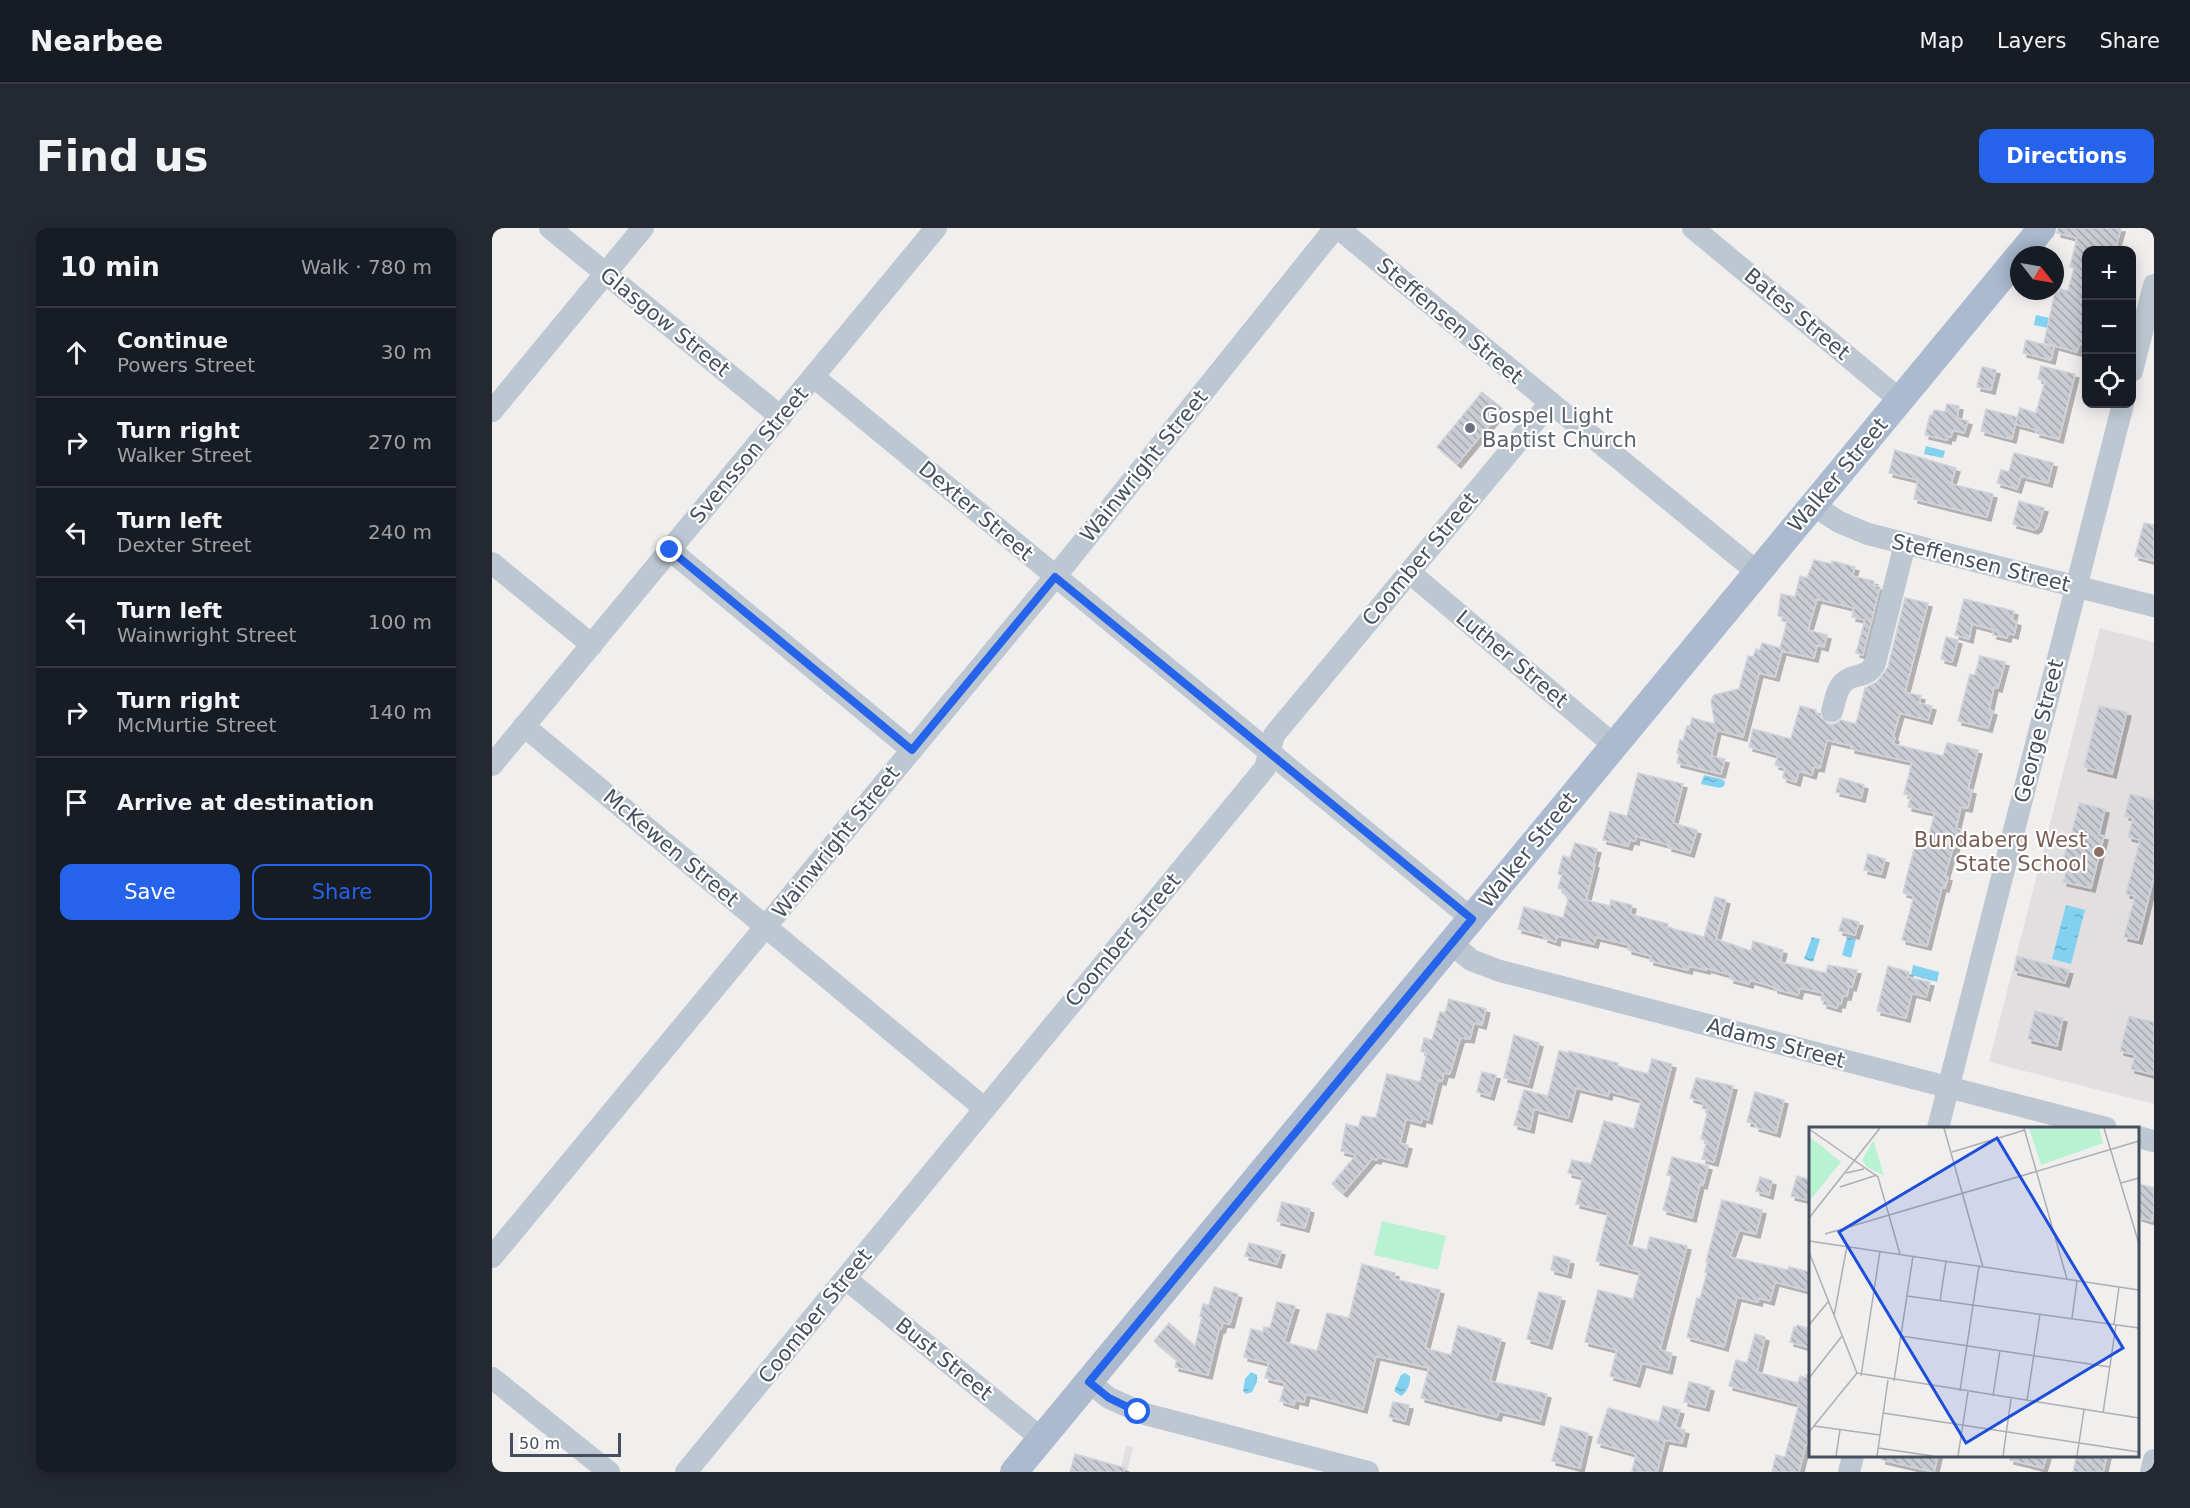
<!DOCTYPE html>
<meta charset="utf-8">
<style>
body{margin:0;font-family:"DejaVu Sans",sans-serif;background:#242831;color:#f1f3f6}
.controls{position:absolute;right:18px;top:18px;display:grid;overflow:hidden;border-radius:12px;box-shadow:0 3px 15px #0003}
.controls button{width:54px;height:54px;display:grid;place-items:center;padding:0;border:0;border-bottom:2px solid #363941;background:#171b24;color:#f1f3f6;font:30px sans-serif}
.compass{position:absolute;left:1518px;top:18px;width:54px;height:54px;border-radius:50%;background:#171b24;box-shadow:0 3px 15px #0003;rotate:121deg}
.scale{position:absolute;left:18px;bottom:15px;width:111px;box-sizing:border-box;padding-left:6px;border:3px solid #454f5d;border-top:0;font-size:16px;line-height:21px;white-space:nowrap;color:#454f5d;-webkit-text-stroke:4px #fff;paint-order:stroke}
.stop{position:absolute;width:18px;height:18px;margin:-14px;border:4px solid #2563eb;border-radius:50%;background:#fff}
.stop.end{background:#2563eb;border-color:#fff;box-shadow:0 2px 6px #0008}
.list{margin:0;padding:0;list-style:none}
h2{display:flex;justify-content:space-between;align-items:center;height:78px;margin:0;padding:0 24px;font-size:26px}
h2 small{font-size:20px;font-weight:400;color:#9ea1a6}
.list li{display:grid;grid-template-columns:39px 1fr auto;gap:18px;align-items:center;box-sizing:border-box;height:90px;padding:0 24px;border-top:2px solid #363941}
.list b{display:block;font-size:22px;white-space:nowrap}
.list p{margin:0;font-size:20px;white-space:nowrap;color:#9ea1a6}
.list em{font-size:20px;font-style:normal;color:#9ea1a6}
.actions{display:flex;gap:12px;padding:18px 24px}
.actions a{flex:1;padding:14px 0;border:2px solid #2563eb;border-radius:12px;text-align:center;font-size:21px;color:#2563eb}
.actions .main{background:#2563eb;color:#fff}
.icon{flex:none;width:33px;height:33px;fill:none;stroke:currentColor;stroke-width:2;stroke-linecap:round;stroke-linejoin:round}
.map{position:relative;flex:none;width:1662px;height:1244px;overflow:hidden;border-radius:12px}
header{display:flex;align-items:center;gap:36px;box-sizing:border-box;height:84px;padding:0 30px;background:#171b24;border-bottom:2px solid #363941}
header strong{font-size:28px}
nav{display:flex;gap:33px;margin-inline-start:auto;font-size:21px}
.intro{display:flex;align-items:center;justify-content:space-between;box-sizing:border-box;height:144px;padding:0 36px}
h1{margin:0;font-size:42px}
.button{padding:15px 27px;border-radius:12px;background:#2563eb;color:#fff;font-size:21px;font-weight:700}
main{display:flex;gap:36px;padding:0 36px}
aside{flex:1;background:#171b24;border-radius:12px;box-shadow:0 3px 15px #0003}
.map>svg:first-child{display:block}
.education{fill:#e2dfe0}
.park{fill:#b9f2d3}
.water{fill:url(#water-ripples)}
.building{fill:url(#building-back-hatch);stroke:#d1d3da;stroke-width:1.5;filter:url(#shadow)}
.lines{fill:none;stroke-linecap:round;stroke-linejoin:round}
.minor{stroke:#bdc7d1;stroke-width:22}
.major{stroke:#abbacf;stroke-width:28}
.route{stroke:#2563eb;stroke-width:8}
.worship-dot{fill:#6b7280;stroke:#fff;stroke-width:2}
.education-dot{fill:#8d6e63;stroke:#fff;stroke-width:2}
.labels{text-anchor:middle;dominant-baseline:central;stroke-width:4.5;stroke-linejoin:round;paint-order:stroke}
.street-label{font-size:21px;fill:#454f5d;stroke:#fff}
.worship-label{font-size:21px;fill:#5b616d;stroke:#fff;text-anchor:start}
.education-label{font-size:21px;fill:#785e54;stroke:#fff;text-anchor:end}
.inset-road{fill:none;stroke:#acaeb4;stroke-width:1.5}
.view{fill:#1d4ed8;fill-opacity:0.15;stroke:#1d4ed8;stroke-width:3}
.inset-edge{fill:none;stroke:#454f5d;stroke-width:3}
</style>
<header>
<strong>Nearbee</strong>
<nav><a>Map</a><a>Layers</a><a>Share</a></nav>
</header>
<div class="intro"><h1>Find us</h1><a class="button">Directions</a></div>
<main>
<aside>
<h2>10 min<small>Walk · 780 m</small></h2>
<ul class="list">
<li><svg class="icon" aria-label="ahead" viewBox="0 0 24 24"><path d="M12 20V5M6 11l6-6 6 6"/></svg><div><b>Continue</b><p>Powers Street</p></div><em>30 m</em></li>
<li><svg class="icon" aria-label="right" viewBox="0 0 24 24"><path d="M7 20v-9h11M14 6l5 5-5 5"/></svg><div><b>Turn right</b><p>Walker Street</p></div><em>270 m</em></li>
<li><svg class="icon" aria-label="left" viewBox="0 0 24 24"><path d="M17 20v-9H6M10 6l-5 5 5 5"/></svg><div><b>Turn left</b><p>Dexter Street</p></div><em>240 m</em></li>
<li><svg class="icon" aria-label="left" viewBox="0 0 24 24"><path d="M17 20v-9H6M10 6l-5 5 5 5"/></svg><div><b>Turn left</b><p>Wainwright Street</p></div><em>100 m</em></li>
<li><svg class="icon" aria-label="right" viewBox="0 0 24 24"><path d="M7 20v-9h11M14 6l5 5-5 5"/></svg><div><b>Turn right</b><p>McMurtie Street</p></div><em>140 m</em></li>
<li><svg class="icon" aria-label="arrive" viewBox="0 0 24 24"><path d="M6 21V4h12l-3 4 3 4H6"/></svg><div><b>Arrive at destination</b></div></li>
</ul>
<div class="actions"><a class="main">Save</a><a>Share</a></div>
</aside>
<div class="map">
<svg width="1662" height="1244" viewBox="0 0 1662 1244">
<defs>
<pattern id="water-ripples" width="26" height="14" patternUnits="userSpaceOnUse" patternTransform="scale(1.5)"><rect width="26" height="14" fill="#83d1f1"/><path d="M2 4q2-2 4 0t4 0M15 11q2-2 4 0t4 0" fill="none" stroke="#6dacc6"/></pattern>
<pattern id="building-back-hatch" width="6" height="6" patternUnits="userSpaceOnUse" patternTransform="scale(1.5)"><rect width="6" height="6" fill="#c9ccd4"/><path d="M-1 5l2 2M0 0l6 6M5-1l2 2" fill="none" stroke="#a5a8af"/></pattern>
<filter id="shadow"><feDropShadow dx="4" dy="4" stdDeviation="0" flood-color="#0004"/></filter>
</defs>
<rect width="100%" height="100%" fill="#f1eeee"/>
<g class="education">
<path d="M1608,400L1662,414V876L1497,834Z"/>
<path d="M634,1218L641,1219L635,1244H628Z"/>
</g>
<path class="park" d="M890,993L954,1008L946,1042L882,1027Z"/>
<g class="water">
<path d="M1544,87L1558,90L1556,100L1542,97Z"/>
<path d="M1434,218L1453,223L1451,230L1432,226Z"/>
<path d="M1212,547L1230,551L1233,554L1232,558L1228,560L1209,556Z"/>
<path d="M1574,677L1593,682L1579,736L1560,731Z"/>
<path d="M1320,709L1328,711L1321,734L1312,731Z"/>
<path d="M1355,709L1364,711L1359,730L1350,727Z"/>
<path d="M1421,737L1447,744L1445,754L1419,747Z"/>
<path d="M759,1144L765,1147V1154L760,1164L754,1166L751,1163L753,1151Z"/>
<path d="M913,1145L918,1148C919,1154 915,1165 909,1168L902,1163L909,1147Z"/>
</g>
<g class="building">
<path d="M1566,0H1629L1623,22H1594V117L1587,116L1585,124L1552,115L1563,64L1567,65L1568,61L1576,63L1582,40L1578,39L1585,10L1565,5Z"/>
<path d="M1534,112L1562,119L1559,132L1531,125Z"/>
<path d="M1549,138L1583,146L1567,211L1544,205L1545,202L1523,196L1528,180L1544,185L1553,153L1546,151Z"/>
<path d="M1490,139L1504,142L1499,162L1485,159Z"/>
<path d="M990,164L1011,181L965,236L945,219Z"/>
<path d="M1455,176L1467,178L1465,190L1476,193L1472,205L1461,202L1459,209L1456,208L1455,212L1433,207L1438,187L1440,188L1442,182L1453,184Z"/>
<path d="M1494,181L1525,189L1520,211L1489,203Z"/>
<path d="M1403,222L1464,240L1459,256L1501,266L1495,289L1422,271L1426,252L1397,245Z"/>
<path d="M1522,225L1561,235L1556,255L1529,248L1525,261L1505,255L1509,242L1517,244Z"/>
<path d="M1527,273L1552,280L1546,299L1542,302L1521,296Z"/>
<path d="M1652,295L1662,297V333L1643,328Z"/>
<path d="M1322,332L1340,336V333L1363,339L1360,348L1382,353L1381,357L1388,359L1371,427L1364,425L1373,392L1360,389L1362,380L1325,371L1316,402L1335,407L1332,419L1325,417L1322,430L1290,423L1283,449L1267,445L1251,509L1225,502L1219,528L1233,531L1229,546L1185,535L1187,526L1185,525L1188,512L1191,513L1195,498H1198L1200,490L1223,496L1219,473L1222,467L1247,461L1256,428L1261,429L1264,421L1268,422L1270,415L1288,420L1295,394L1290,393L1291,389L1286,388L1289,366L1303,369L1308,348L1315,350Z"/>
<path d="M1413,370L1436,375L1413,464L1429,468L1427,475L1440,478L1436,492L1408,485L1401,509L1403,510L1401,516L1451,528L1455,515L1486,522L1476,561L1480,562L1476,580L1469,579L1464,600L1469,602L1466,613H1465L1463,620H1461L1453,648L1456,649L1453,660L1450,659L1435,718L1410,712L1422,668L1411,665L1416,644L1424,614L1434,617L1443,585L1416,579L1419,568L1412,566L1420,534L1359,521L1360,518L1335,512L1328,540L1322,539L1320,547L1307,543L1304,554L1291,550L1293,540L1283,537L1286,527L1257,519L1261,501L1299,511L1308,478L1324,482V486L1327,487L1336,496H1343L1349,492L1364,496L1373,460L1385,454L1396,439Z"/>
<path d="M1472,371L1522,383L1520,392L1525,394L1522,407L1516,405L1515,410L1501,407L1502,402L1480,396L1477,411L1463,407Z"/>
<path d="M1454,409L1466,412L1460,434L1449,431Z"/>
<path d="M1488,428L1513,434L1506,460L1502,459L1497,482L1501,483L1496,500L1466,493L1478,446L1483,447Z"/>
<path d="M1607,478L1635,484L1620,546L1592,539Z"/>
<path d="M1146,545L1191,556L1181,595L1205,602L1198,625L1176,619L1177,617L1144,608L1143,613L1138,612L1136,618L1111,612L1118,584L1135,588Z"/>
<path d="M1348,550L1372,557L1369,570L1344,564Z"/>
<path d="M1638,566L1662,572V649L1646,712L1632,709L1643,668L1634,666L1648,612L1636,609L1641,590L1633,588Z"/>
<path d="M1587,575L1613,581L1607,607L1612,608L1599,660L1571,654L1576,635L1571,634L1575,616H1577Z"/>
<path d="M1083,615L1105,621L1101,636H1103L1094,672L1118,678L1119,672L1140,677L1138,686L1176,696L1175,699L1212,709L1223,669L1234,672L1224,711L1259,723L1261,713L1274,717L1291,722L1288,734L1334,745L1336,737L1365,742L1360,759L1357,758L1355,768H1351L1349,776L1346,775L1345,780L1331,776L1332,772H1329L1331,765L1308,760L1306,767L1282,761V759L1258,752L1257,756L1238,751L1239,747L1214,740V742L1197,738L1196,742L1158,733L1159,728L1136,722L1137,717L1104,709L1102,716L1065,708L1064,714L1052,710L1053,708L1026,701L1032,679L1071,690L1077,668L1071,666L1072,662L1066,660L1070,647L1066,646L1071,628L1078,630Z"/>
<path d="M1376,626L1393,631L1389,646L1372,642Z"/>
<path d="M1351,690L1367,694L1363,707L1347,703Z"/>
<path d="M1525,728L1577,742L1573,755L1522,743Z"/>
<path d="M1396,738L1417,744L1415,749L1438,754L1434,769L1420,765L1414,790L1385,783Z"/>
<path d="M957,771L994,781L990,797L982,795L978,811L970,810L968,811L958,846L952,845L950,853L946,852L936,892L930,890L929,895L914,891L908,915L916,917L911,935L886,929L885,932L880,931L851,965L840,956L864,927L849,923L854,896L866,899L870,888L884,890L895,846L928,854L935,825L929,823L932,810L940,812L948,784L953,785Z"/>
<path d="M1543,783L1571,790L1565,818L1536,811Z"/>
<path d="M1637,788L1662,794V847L1639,841L1643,827L1628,823Z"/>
<path d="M1022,807L1047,815L1036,856L1012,850Z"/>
<path d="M1067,823L1077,825V823L1126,835L1125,838L1156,846L1160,831L1180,836L1135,1017L1155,1022L1158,1009L1195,1018L1168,1122L1180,1125L1176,1142L1150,1135L1144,1155L1118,1148L1125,1122L1093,1114L1106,1062L1141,1071L1148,1044L1104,1033L1116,984L1084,976L1091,949L1076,945L1080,932L1099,936L1112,893L1142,901L1149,872L1117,863L1116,868L1084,860L1076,890L1042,881L1038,901L1022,897L1032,862L1056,868Z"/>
<path d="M990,844L1004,847L998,868L985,864Z"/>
<path d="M1204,850L1241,858L1222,934L1210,931L1215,913L1209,911L1216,882L1210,880L1212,874L1198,870Z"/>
<path d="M1263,864L1292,872L1284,905L1263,899L1264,896L1255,894Z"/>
<path d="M1180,929L1216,938L1211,957L1208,956L1200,990L1171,982L1180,948L1175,947Z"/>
<path d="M1305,948L1318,952L1316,972L1299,968Z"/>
<path d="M1268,949L1280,953L1277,967L1264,963Z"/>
<path d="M1647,956L1662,960V984L1660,993L1646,989Z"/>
<path d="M1230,972L1270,982L1264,1006L1247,1002L1238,1029L1296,1042L1297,1039L1318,1044V1063L1283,1054L1278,1073L1267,1070L1266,1074L1245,1069L1232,1119L1195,1109L1205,1070L1208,1071L1215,1044H1213L1216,1034H1214Z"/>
<path d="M790,974L818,981L813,1000L785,993Z"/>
<path d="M757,1015L789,1023L785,1036L753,1028Z"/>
<path d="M1062,1028L1078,1032L1075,1046L1059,1042Z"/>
<path d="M870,1036L903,1045L902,1051L948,1062L933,1120L959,1127L966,1098L1009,1111L998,1153L1055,1166L1048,1193L1007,1183L1005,1189L929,1170L937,1140L884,1128L871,1181L814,1166L812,1174L803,1172L802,1177L788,1173L793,1155L773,1150L777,1135L752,1129L759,1101L771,1104L772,1099L778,1100L785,1074L803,1078L792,1114L825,1123L835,1085L857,1090Z"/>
<path d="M722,1059L746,1066L738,1096L731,1095L729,1101H727L716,1147L683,1139L685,1132L662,1113L677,1095L703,1118L710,1089L708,1088L711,1076L717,1077Z"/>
<path d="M1047,1064L1069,1069L1056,1117L1035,1111Z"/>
<path d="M1305,1097L1318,1101V1120L1298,1114L1302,1099L1304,1100Z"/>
<path d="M1263,1106L1273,1109L1265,1144L1306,1155L1308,1148L1314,1150V1147H1318V1207L1316,1216H1314L1307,1244H1280L1284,1227L1293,1229L1307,1176L1237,1158L1244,1132L1255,1135Z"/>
<path d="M1197,1154L1218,1159L1213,1179L1192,1174Z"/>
<path d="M901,1174L917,1177L913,1193L897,1189Z"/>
<path d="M1171,1178L1188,1182L1183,1199L1193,1202L1190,1215L1173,1212L1165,1244H1140L1144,1226L1105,1215L1116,1180L1167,1194Z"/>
<path d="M1069,1198L1096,1205L1088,1240L1060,1233Z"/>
<path d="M583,1226L633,1240L632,1244H578Z"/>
<path d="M1390,1227H1446L1442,1244L1390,1232Z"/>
<path d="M1519,1227H1555L1551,1240L1518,1232Z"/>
<path d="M1585,1227H1615L1611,1244H1581Z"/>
</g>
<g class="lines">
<g class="minor">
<path d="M58,0L289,189"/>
<path d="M846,0L1265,344"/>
<path d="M1201,0L1408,172"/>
<path d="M1640,143L1662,57"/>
<path d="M322,149L980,691"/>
<path d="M0,183L151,0"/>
<path d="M1321,277L1347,294L1376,306L1662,378"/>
<path d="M178,322L420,522"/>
<path d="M0,335L100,417"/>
<path d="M917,344L1123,518"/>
<path d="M1340,483C1343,474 1344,462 1351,455C1361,444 1375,452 1383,435L1413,316"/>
<path d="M32,498L492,880"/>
<path d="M0,537L444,0"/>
<path d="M960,716L979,732L1008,743L1614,900"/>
<path d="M1446,900L1631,176"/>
<path d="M1646,909L1662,913"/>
<path d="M0,1029L563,349L843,0"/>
<path d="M354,1051L550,1211"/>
<path d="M0,1150L117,1244"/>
<path d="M597,1154L617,1170L653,1186L876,1244"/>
<path d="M194,1244L773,540L782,507L1058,175"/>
<path d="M1357,1244L1361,1228"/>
<path d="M1659,1244L1662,1232"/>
</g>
<g class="major">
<path d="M1528,27L1550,0"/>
<path d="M522,1244L1527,28"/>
</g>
</g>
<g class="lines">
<path class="route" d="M178,322L420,522L563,349L980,691L597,1154L617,1170L646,1184"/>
</g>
<circle class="worship-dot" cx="978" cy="200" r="6"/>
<circle class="education-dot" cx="1607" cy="624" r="6"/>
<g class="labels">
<g class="street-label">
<text transform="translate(1305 86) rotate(40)">Bates Street</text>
<text transform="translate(958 93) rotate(40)">Steffensen Street</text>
<text transform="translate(173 94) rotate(39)">Glasgow Street</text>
<text transform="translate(257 227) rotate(-50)">Svensson Street</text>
<text transform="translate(652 238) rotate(-51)">Wainwright Street</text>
<text transform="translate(1346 247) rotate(-50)">Walker Street</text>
<text transform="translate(484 283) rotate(40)">Dexter Street</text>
<text transform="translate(928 331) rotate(-50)">Coomber Street</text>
<text transform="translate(1489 335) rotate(14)">Steffensen Street</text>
<text transform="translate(1020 431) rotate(40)">Luther Street</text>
<text transform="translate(1547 503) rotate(-76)">George Street</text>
<text transform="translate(344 614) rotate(-51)">Wainwright Street</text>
<text transform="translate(179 620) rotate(40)">McKewen Street</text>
<text transform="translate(1036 622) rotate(-51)">Walker Street</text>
<text transform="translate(631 712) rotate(-50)">Coomber Street</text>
<text transform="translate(1284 815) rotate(15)">Adams Street</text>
<text transform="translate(323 1088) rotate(-51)">Coomber Street</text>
<text transform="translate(452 1131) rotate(39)">Bust Street</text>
</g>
<g class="worship-label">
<text x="990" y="188">Gospel Light<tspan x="990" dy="24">Baptist Church</tspan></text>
</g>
<g class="education-label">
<text x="1595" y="612">Bundaberg West<tspan x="1595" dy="24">State School</tspan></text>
</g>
</g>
<g transform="translate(1317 899)">
<rect width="330" height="330" fill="#f1eeee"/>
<path d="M220,1H290L294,16L232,38ZM0,9L32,35L0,75ZM64,14L65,15L75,49L58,40L53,33Z" fill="#b9f2d3"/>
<path class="inset-road" d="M135,1L174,140M215,1L258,152M295,1L330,117M0,2L69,50L91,127M143,25L216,3M37,46L55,42M312,56L330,51M31,60L68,48M0,91L71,1M16,107L330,14M0,114L330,163M0,125L48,246M98,169L330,201M131,174L137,134M25,189L38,119M263,191L268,154M305,197L310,160M0,198L19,175M92,209L301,240M48,246L330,291M52,249L71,124M0,251L33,209M85,254L104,129M151,264L170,139M184,269L191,223M218,274L231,187M74,286L330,325M294,286L307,198M5,299L71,308M0,305L48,246M69,321L124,329M27,329L31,303M68,329L79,253M149,329L159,265M194,329L202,272M268,329L275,283"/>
<path class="view" d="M188,11L314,221L157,316L30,105Z"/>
<rect width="330" height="330" class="inset-edge"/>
</g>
</svg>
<div class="controls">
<button>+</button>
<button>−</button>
<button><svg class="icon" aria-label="locate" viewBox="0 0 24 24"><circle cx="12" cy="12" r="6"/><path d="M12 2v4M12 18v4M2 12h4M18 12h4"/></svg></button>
</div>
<svg class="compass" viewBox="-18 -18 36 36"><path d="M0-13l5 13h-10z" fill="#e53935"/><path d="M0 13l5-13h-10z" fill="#9ea1a6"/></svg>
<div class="scale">50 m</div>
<div class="stop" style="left:646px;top:1184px"></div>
<div class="stop end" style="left:178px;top:322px"></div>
</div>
</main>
